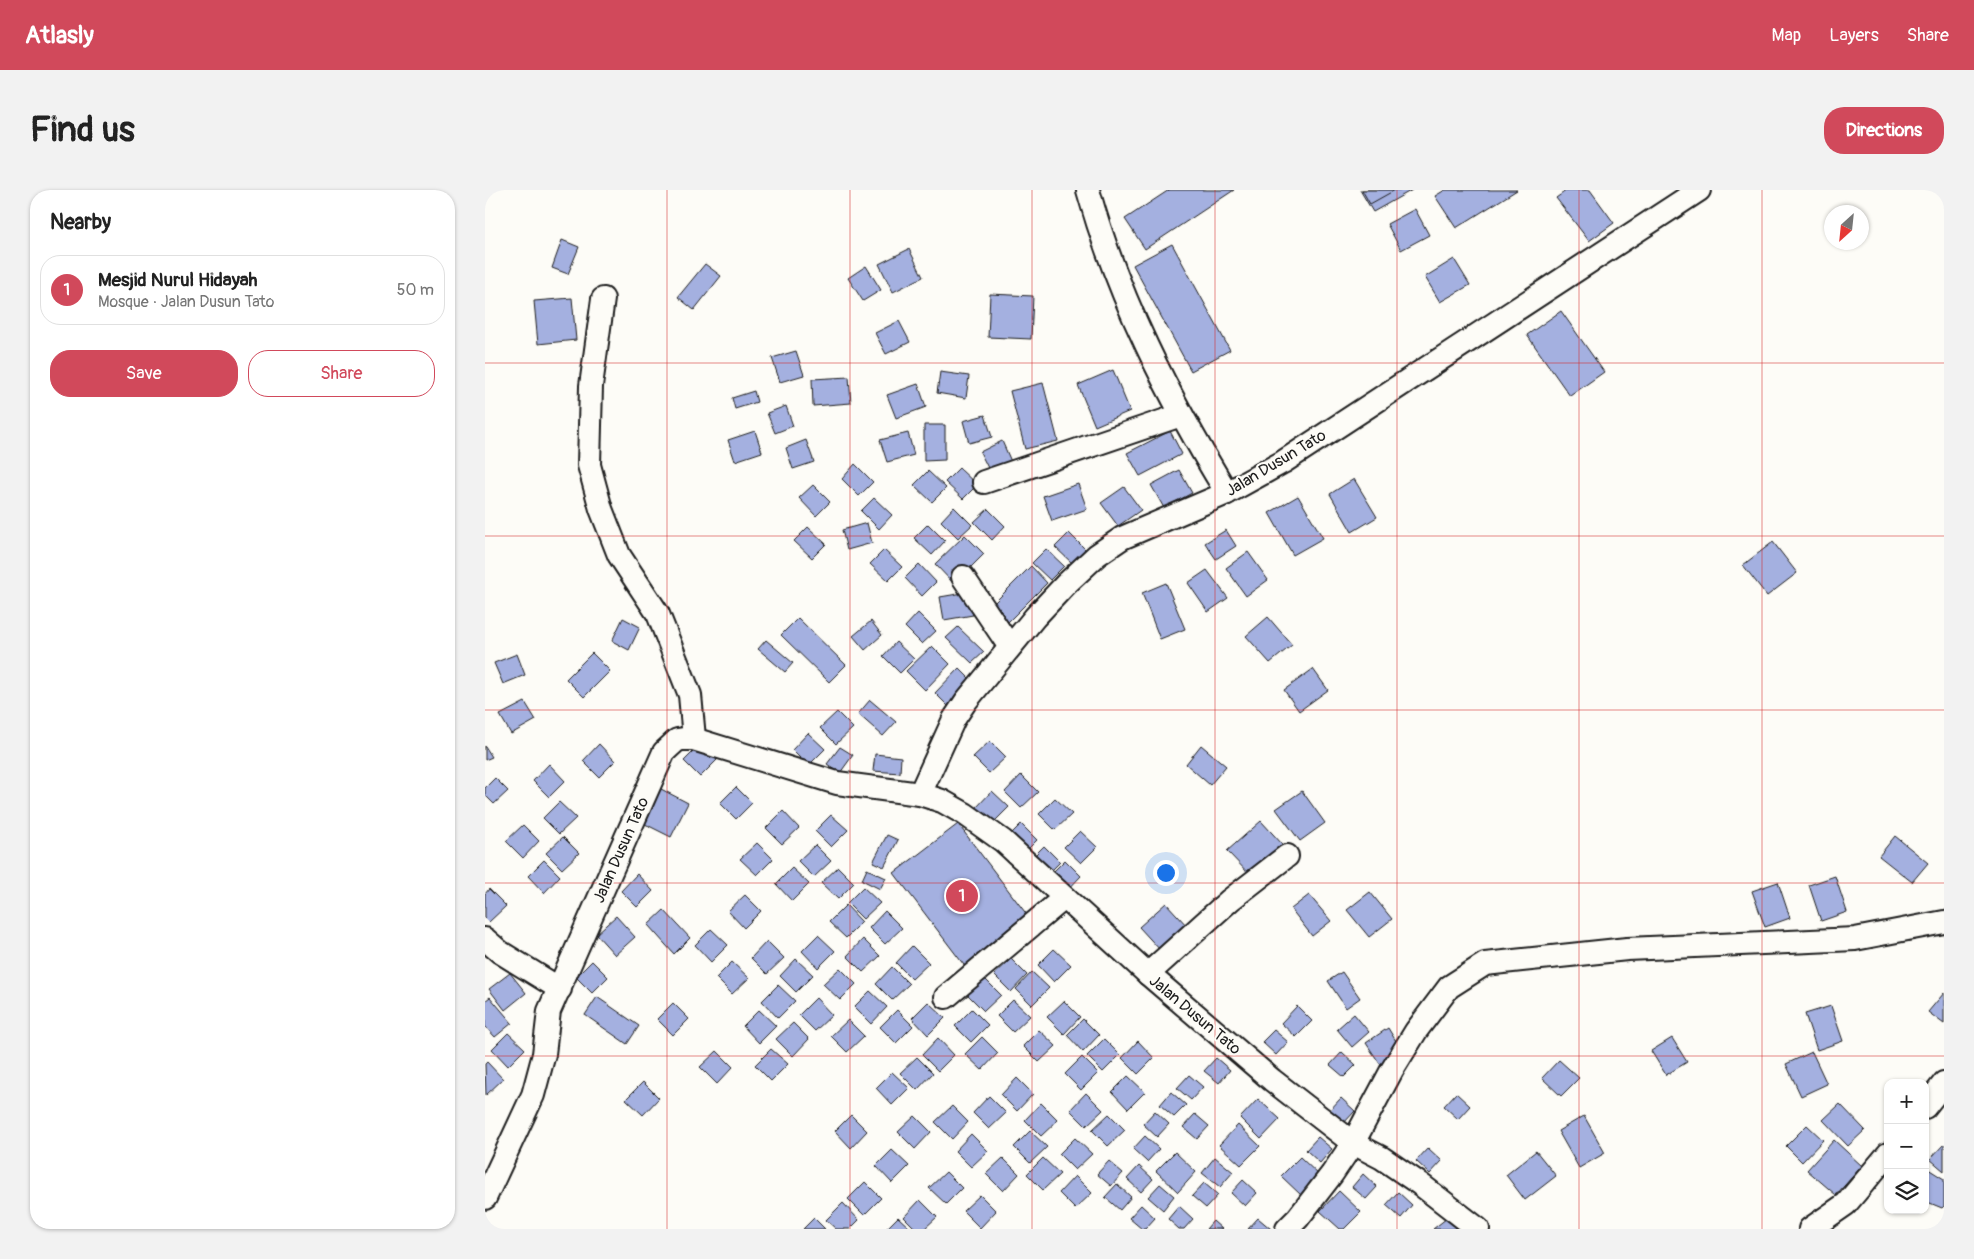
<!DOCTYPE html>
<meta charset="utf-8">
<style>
body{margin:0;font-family:Pangolin,sans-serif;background:#f2f2f2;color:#222}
.controls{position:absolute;right:15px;bottom:15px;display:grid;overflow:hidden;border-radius:10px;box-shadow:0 1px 4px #0004}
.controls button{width:45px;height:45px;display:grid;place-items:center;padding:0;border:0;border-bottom:1px solid #e0e0e0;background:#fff;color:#222;font:25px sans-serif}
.compass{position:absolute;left:1339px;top:15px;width:45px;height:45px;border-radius:50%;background:#fff;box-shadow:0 1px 4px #0004;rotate:207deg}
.you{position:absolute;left:680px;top:682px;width:18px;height:18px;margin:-12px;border:4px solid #fff;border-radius:50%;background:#1a73e8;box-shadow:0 0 0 8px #1a73e833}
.badge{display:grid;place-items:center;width:32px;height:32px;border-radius:50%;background:#d1495b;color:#fff;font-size:16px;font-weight:700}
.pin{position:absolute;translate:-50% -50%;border:2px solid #fff;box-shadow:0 1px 5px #0006}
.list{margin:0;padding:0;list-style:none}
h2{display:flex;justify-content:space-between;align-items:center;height:65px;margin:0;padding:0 20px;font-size:21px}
h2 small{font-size:16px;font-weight:400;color:#767676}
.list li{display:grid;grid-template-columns:32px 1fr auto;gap:15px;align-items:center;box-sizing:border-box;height:70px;margin:0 10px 10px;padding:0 10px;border:1px solid #e0e0e0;border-radius:20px}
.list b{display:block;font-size:19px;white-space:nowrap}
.list p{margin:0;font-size:16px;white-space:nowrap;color:#767676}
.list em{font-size:16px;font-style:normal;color:#767676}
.actions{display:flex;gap:10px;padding:15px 20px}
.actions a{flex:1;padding:11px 0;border:1px solid #d1495b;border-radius:20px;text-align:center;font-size:18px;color:#d1495b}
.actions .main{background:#d1495b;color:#fff}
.icon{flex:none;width:28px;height:28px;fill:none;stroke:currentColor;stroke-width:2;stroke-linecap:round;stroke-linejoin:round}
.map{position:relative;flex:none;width:1459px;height:1039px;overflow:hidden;border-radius:20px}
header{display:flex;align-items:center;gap:30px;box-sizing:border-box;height:70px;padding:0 25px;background:#d1495b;color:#fff}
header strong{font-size:24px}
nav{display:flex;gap:28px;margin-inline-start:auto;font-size:18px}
.intro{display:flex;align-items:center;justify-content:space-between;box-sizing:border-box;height:120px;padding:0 30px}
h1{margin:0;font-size:35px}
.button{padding:12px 22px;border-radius:20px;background:#d1495b;color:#fff;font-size:18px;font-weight:700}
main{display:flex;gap:30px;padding:0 30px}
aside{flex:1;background:#fff;border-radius:20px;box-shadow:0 1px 4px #0004}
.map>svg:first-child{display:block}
.building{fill:#a4b0e0;stroke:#1c1c1c}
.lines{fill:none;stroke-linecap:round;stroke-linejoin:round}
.minor-casing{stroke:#1c1c1c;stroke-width:26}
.minor{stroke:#fdfcf7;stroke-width:22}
.grid{fill:none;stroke:#d62828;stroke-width:1;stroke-opacity:0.55}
.labels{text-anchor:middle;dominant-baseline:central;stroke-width:4;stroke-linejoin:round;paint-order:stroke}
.street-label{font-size:16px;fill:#1c1c1c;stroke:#fdfcf7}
</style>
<header>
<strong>Atlasly</strong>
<nav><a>Map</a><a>Layers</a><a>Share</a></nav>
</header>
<div class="intro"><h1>Find us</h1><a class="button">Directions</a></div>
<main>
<aside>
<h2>Nearby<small></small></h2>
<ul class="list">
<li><span class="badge">1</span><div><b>Mesjid Nurul Hidayah</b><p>Mosque · Jalan Dusun Tato</p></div><em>50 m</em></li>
</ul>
<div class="actions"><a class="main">Save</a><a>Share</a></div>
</aside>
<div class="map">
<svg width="1459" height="1039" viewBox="0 0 1459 1039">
<rect width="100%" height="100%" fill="#fdfcf7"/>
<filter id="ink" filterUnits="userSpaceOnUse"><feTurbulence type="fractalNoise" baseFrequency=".02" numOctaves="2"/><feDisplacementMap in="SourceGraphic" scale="10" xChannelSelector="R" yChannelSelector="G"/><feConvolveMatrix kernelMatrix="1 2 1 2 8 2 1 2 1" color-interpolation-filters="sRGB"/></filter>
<g filter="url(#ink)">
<g class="building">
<path d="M684,0H749L660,59L640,29Z"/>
<path d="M875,0H927L888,22Z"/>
<path d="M877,0H910L885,14Z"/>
<path d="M960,0H1032L971,38L950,6Z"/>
<path d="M1082,0H1105L1129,33L1104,51L1071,8Z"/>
<path d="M930,19L944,45L916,60L902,34Z"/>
<path d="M77,50L94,57L83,84L67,78Z"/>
<path d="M687,54L745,160L706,181L648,75Z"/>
<path d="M424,59L438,87L408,102L394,74Z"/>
<path d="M969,69L985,95L955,112L940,87Z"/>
<path d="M220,74L236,86L209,120L193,107Z"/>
<path d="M381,76L396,100L378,111L363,88Z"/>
<path d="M505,104L548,106L546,149L503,147Z"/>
<path d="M87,108L91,150L53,154L49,111Z"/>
<path d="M1076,121L1119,182L1085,206L1042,145Z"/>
<path d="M414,131L425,152L401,164L390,143Z"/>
<path d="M311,161L319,185L295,192L287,168Z"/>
<path d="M628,180L645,221L610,236L593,195Z"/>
<path d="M455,182L484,186L481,208L452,203Z"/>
<path d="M364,187L366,213L328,216L327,189Z"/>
<path d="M558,193L573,251L540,259L525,201Z"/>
<path d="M433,194L441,217L411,228L402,205Z"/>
<path d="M269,201L272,212L250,219L247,208Z"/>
<path d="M301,216L308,236L290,243L282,223Z"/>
<path d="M500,225L507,247L484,253L478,231Z"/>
<path d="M439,235H460V270L439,271Z"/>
<path d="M270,241L277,262L250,271L243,250Z"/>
<path d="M685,241L697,264L655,286L642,263Z"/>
<path d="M423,243L429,265L402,272L395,250Z"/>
<path d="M321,250L329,272L308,279L301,258Z"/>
<path d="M517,251L528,276L507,286L495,262Z"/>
<path d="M370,274L388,292L374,306L357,289Z"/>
<path d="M474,278L492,295L478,309L460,292Z"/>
<path d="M694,280L707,303L679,318L666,295Z"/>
<path d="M443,281L461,298L447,312L429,295Z"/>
<path d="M869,289L892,327L867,342L845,304Z"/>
<path d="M593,294L602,319L567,331L558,306Z"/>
<path d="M328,295L345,312L331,326L314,308Z"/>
<path d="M639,297L656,320L633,336L616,313Z"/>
<path d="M813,306L838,348L808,365L784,323Z"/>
<path d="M389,308L407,325L394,339L376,321Z"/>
<path d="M469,317L487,335L473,348L456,331Z"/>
<path d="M503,319L520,336L507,350L489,332Z"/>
<path d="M382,333L387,353L362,360L357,340Z"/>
<path d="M443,334L460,351L447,365L429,348Z"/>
<path d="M323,337L341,354L327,368L309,351Z"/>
<path d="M741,340L751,356L731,369L720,353Z"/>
<path d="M584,343L602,361L588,374L570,357Z"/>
<path d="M480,345L499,364L469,394L450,374Z"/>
<path d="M1288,352L1312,383L1282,406L1258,375Z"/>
<path d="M561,359L579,376L565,390L547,373Z"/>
<path d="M399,360L417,377L403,391L385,374Z"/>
<path d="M763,362L783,390L761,406L741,378Z"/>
<path d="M434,374L451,392L437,406L420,388Z"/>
<path d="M546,376L562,393L522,433L506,416Z"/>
<path d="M722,380L743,408L723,422L703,393Z"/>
<path d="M681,393L700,439L675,449L657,403Z"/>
<path d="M484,402L488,425L459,430L455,407Z"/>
<path d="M433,423L451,441L437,454L420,437Z"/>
<path d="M783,427L807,455L785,473L761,446Z"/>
<path d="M138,428L155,437L144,460L127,451Z"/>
<path d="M313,428L361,475L344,492L296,445Z"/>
<path d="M386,431L397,445L380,460L368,446Z"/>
<path d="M473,437L499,462L487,473L461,448Z"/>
<path d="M281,450L308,473L300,482L273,459Z"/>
<path d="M411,452L429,469L415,483L398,466Z"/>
<path d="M447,456L465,474L440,500L421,481Z"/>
<path d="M107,463L125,481L99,507L81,489Z"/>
<path d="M32,464L40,485L18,494L9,473Z"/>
<path d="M474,478L489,493L464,517L450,503Z"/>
<path d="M828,479L843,500L814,521L799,500Z"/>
<path d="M385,510L411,532L398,546L373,524Z"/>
<path d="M40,512L51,530L26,544L15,525Z"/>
<path d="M352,522L368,538L351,554L335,538Z"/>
<path d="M323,543L340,559L323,576L307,560Z"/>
<path d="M505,551L521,567L504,583L488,567Z"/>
<path d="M114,554L130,571L114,587L98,571Z"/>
<path d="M216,554L232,570L215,587L199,571Z"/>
<path d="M716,555L741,576L725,595L701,574Z"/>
<path d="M0,556L7,567L0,570Z"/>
<path d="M355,557L368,565L355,583L342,574Z"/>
<path d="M390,564L416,567L415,583L388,581Z"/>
<path d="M64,574L80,591L64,607L48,591Z"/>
<path d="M536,585L553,602L536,618L520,602Z"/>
<path d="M10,588L23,601L9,614L0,605V598Z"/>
<path d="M251,597L267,613L251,629L235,613Z"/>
<path d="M176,599L203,613L186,647L158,633Z"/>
<path d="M507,601L524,617L507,634L491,618Z"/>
<path d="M817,601L840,633L815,651L791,619Z"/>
<path d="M570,608L587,624L570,640L554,624Z"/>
<path d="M74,612L91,628L74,644L58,628Z"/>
<path d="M298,621L314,638L297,654L281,638Z"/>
<path d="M346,625L363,640L346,657L330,641Z"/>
<path d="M776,631L798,655L765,685L742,661Z"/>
<path d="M473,634L546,730L482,779L409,683Z"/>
<path d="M536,634L552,650L536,666L520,650Z"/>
<path d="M38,635L54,651L38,668L21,651Z"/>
<path d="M595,641L612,657L596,673L579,657Z"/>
<path d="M402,645L413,650L399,677L388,672Z"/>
<path d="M1410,646L1443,673L1427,692L1394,666Z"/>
<path d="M78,647L94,663L77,679L61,663Z"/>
<path d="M272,653L288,669L272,685L255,669Z"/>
<path d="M330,655L346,671L329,687L313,671Z"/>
<path d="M559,656L575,672L559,688L543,672Z"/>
<path d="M59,670L75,686L59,703L43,686Z"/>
<path d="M580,670L596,686L580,703L563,687Z"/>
<path d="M353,677L369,693L353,709L336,693Z"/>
<path d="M307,678L324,694L307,711L291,694Z"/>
<path d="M382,679L401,688L395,699L377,690Z"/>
<path d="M152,684L168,701L152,717L136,701Z"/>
<path d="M1350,686L1362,722L1336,731L1324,695Z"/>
<path d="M1293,692L1305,728L1280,737L1267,701Z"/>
<path d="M378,697L395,713L378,729L362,713Z"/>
<path d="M4,699L21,716L4,732L0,728V704Z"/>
<path d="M885,702L907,729L884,747L862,720Z"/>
<path d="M260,705L276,721L259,738L243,721Z"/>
<path d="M824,705L846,731L827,746L806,719Z"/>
<path d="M681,713L703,737L676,761L654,737Z"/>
<path d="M361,715L377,732L361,748L344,732Z"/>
<path d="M179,720L205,748L189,764L163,735Z"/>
<path d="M400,721L417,738L400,754L384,738Z"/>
<path d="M131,726L150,747L130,765L111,744Z"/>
<path d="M226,739L243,755L226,772L210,755Z"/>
<path d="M333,745L350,761L333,778L317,761Z"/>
<path d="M378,749L395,766L378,782L362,766Z"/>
<path d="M282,751L299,768L282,784L266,768Z"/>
<path d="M427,756L444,773L427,789L411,773Z"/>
<path d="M569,759L586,775L569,792L553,775Z"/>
<path d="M311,769L328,785L311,802L295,786Z"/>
<path d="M526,769L542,785L526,802L509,785Z"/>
<path d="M107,771L123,787L107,803L91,787Z"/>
<path d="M247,772L264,788L247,804L231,788Z"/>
<path d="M407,777L424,794L407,810L391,794Z"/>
<path d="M355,778L371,794L355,810L338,794Z"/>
<path d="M547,782L564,798L547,815L531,799Z"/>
<path d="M857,782L875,808L861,818L843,791Z"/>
<path d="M25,783L41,803L20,820L4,799Z"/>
<path d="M499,788L516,805L499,821L483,805Z"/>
<path d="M293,795L310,811L293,828L277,811Z"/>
<path d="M385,801L402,817L386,834L369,817Z"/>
<path d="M1459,803V834L1443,822Z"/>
<path d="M5,807L27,833L10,847L0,836V811Z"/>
<path d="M112,807L154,836L142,854L100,825Z"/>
<path d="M331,808L347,825L330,841L314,825Z"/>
<path d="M528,810L545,826L528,842L512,826Z"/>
<path d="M579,811L595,827L579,844L562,827Z"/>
<path d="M443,812L460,828L443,845L427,828Z"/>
<path d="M188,813L204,829L188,845L172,829Z"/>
<path d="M812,816L827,831L811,847L796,833Z"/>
<path d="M1346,816L1358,851L1332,860L1320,824Z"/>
<path d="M487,819L503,835L486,852L470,836Z"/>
<path d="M274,820L291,836L274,853L258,836Z"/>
<path d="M412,820L428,836L411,853L395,837Z"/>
<path d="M869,824L884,842L867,857L852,839Z"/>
<path d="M598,829L614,845L598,862L582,845Z"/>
<path d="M363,830L379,846L362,862L346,846Z"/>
<path d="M308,833L324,849L308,866L291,849Z"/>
<path d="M903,838L917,861L895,874L881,853Z"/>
<path d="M554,840L571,856L554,872L538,856Z"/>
<path d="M789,840L803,852L791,865L777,852Z"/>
<path d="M23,843L40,859L23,876L7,859Z"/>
<path d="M497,847L513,863L497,880L480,864Z"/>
<path d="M453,848L469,865L453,881L437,865Z"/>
<path d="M1187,848L1202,872L1181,885L1166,861Z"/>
<path d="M619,849L635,865L618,882L602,866Z"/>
<path d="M653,851L669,868L653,884L637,868Z"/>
<path d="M286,859L303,874L286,891L270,875Z"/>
<path d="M232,861L248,877L232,894L215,877Z"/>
<path d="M857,862L871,875L859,887L845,875Z"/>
<path d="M1327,862L1342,894L1316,906L1301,874Z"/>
<path d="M432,867L448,883L432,900L415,883Z"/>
<path d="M597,867L613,883L596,900L580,884Z"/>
<path d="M731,868L745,880L734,893L719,881Z"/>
<path d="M1074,870L1094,888L1076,906L1057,888Z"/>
<path d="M2,872L18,889L1,905L0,874Z"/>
<path d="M407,882L424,898L407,915L391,898Z"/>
<path d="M704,885L718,897L706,910L692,898Z"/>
<path d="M643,886L660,902L643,919L627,902Z"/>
<path d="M532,888L548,904L532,921L516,905Z"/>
<path d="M158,892L174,908L158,925L141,909Z"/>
<path d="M686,902L701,915L689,927L675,915Z"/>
<path d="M601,903L618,920L601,936L585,920Z"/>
<path d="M971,903L985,916L973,929L959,916Z"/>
<path d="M504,906L521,923L504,939L488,923Z"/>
<path d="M856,908L870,921L858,934L844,921Z"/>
<path d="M773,909L795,929L776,949L755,928Z"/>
<path d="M556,913L573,930L556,946L540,930Z"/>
<path d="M1355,914L1380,940L1363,956L1338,930Z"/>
<path d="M467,916L483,932L467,949L450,932Z"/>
<path d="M670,921L684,934L672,947L658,934Z"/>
<path d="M624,924L640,940L623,956L607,940Z"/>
<path d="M710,924L724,936L712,949L698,937Z"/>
<path d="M366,925L382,941L366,958L350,941Z"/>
<path d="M430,926L446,942L430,959L413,942Z"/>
<path d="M1099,926L1120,963L1094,978L1073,941Z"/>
<path d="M753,935L775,956L756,975L734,955Z"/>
<path d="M1322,935L1338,950L1317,972L1301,956Z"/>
<path d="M545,941L562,957L545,973L529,957Z"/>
<path d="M486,944L503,961L486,977L470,961Z"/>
<path d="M660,946L674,959L662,972L648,959Z"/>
<path d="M833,947L847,959L835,973L821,960Z"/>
<path d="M590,948L607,964L590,980L574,964Z"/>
<path d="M1349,950L1377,976L1351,1005L1322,980Z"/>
<path d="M1459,954V981L1445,969Z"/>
<path d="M943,958L957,971L945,984L931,971Z"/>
<path d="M407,960L424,976L407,993L391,976Z"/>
<path d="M1051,961L1071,986L1040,1010L1021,985Z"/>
<path d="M690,962L711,982L693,1002L671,981Z"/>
<path d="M730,967L748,982L735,997L717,983Z"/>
<path d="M815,967L836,987L817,1006L796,986Z"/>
<path d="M518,968L534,984L518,1001L501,984Z"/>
<path d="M558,968L575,984L558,1000L542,984Z"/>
<path d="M624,971L638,983L626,996L612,984Z"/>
<path d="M654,976L668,989L656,1002L642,989Z"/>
<path d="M1440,977L1459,989V1016L1457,1018L1440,1011Z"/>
<path d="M461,982L477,998L461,1014L444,998Z"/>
<path d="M878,984L892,997L881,1009L867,997Z"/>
<path d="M590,986L607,1003L590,1019L574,1003Z"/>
<path d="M758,990L772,1003L760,1016L746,1003Z"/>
<path d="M380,992L396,1008L379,1025L363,1009Z"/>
<path d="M719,993L733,1005L721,1018L707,1006Z"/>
<path d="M632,994L646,1007L635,1020L620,1007Z"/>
<path d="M675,994L689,1006L678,1020L663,1007Z"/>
<path d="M854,1001L876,1022L859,1039H855L835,1021Z"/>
<path d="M913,1002L927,1015L916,1028L901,1015Z"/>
<path d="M495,1005L511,1021L495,1038L478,1021Z"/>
<path d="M435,1010L452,1027L439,1039H431L419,1027Z"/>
<path d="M358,1013L374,1030L365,1039H351L341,1030Z"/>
<path d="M656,1015L670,1028L660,1039H657L644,1028Z"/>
<path d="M694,1016L708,1029L699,1039H694L683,1029Z"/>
<path d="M966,1025L977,1039H948Z"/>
<path d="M413,1027L426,1039H401Z"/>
<path d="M329,1028L340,1039H318Z"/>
<path d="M773,1028L786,1039H763Z"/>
<path d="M728,1031L737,1039H721Z"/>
</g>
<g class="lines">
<g class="minor-casing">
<g id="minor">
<path d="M603,0C633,108 684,208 742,303"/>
<path d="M118,109L106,196L104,275L116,319L134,365L173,424L205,505L209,548"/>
<path d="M499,292L696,225"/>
<path d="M478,387L525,457"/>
<path d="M435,604L469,529L481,511L550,427L581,394L612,365L637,348L742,303L798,272L1214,0"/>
<path d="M0,749L15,762L75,799"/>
<path d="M663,784L745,710L802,666"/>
<path d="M461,807L579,708"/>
<path d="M1440,917L1459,893"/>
<path d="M0,1008L48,905L59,864L64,821L179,562L192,550L205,548L352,593L435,604L457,611L480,624L518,651L663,784L787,890L868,953L897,968L935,994L993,1039"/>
<path d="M802,1039L813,1028L847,984L868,953L907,880L931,841L964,797L1000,774L1142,759L1370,749L1459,732"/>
<path d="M1325,1039L1361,1014L1403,964"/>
</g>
</g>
<use href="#minor" class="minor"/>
</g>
</g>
<path class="grid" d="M182,0V1039M365,0V1039M547,0V1039M730,0V1039M912,0V1039M1094,0V1039M1277,0V1039M0,173H1459M0,346H1459M0,520H1459M0,693H1459M0,866H1459"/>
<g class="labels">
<g class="street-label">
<text transform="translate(791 273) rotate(-31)">Jalan Dusun Tato</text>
<text transform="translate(136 660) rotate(-66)">Jalan Dusun Tato</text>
<text transform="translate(710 825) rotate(40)">Jalan Dusun Tato</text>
</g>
</g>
</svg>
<div class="controls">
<button>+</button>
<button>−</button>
<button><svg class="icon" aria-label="layers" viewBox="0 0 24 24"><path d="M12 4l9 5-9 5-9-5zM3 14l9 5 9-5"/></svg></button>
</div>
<svg class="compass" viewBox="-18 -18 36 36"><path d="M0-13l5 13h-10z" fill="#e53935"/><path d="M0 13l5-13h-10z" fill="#767676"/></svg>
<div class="you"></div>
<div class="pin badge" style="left:477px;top:706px">1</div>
</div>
</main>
